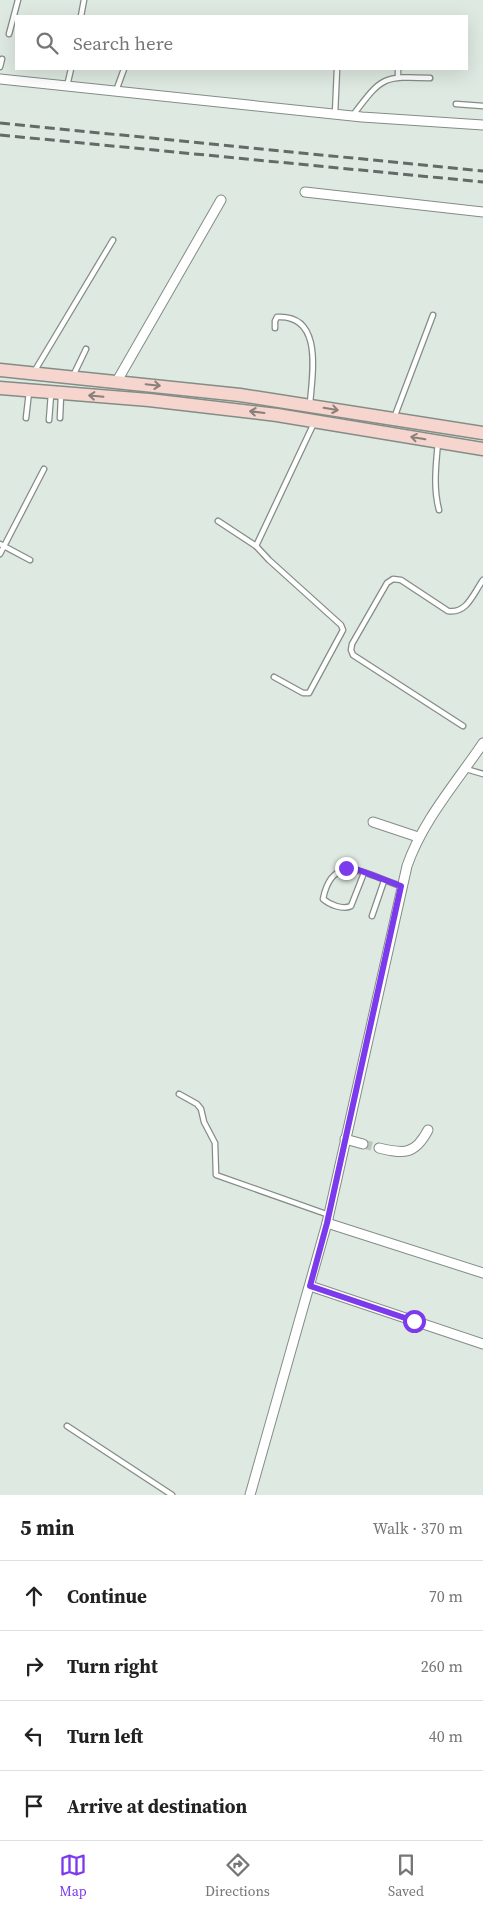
<!DOCTYPE html>
<meta charset="utf-8">
<style>
body{margin:0;font-family:"Source Serif 4",serif;background:#f2f2f2;color:#222}
.stop{position:absolute;width:15px;height:15px;margin:-11px;border:4px solid #7c3aed;border-radius:50%;background:#fff}
.stop.end{background:#7c3aed;border-color:#fff;box-shadow:0 1px 5px #0008}
.list{margin:0;padding:0;list-style:none}
h2{display:flex;justify-content:space-between;align-items:center;height:65px;margin:0;padding:0 20px;font-size:21px}
h2 small{font-size:16px;font-weight:400;color:#767676}
.list li{display:grid;grid-template-columns:32px 1fr auto;gap:15px;align-items:center;box-sizing:border-box;height:70px;padding:0 20px;border-top:1px solid #e0e0e0}
.list b{display:block;font-size:19px;white-space:nowrap}
.list em{font-size:16px;font-style:normal;color:#767676}
.icon{flex:none;width:28px;height:28px;fill:none;stroke:currentColor;stroke-width:2;stroke-linecap:round;stroke-linejoin:round}
.map{position:relative;flex:none;width:483px;height:1495px;overflow:hidden}
.search{position:absolute;background:#fff;box-shadow:0 5px 20px #0002;left:15px;right:15px;top:15px;height:55px;display:flex;align-items:center;gap:12px;box-sizing:border-box;padding:0 18px;border-radius:0px;color:#767676;font-size:19px}
.sheet{height:345px;background:#fff}
nav{display:flex;justify-content:space-around;align-items:center;box-sizing:border-box;height:70px;border-top:1px solid #e0e0e0;background:#fff;font-size:14px;color:#767676}
nav a{display:grid;justify-items:center;gap:2px}
nav .on{color:#7c3aed}
.map>svg:first-child{display:block}
.lines{fill:none;stroke-linecap:round;stroke-linejoin:round}
.street-tunnel{stroke:#bcc6bf;stroke-width:9;stroke-dasharray:9 4.5;stroke-linecap:butt}
.lane-casing{stroke:#838d86;stroke-width:7}
.street-casing{stroke:#838d86;stroke-width:11}
.secondary-casing{stroke:#838d86;stroke-width:15}
.lane{stroke:#fff;stroke-width:4.5}
.street{stroke:#fff;stroke-width:9}
.secondary{stroke:#f5d5ce;stroke-width:12}
.rail{stroke:#646b66;stroke-width:3;stroke-dasharray:10 5;stroke-linecap:butt}
.oneway{stroke:#8b7f7a}
.route{stroke:#7c3aed;stroke-width:6}
</style>
<div class="map">
<svg width="483" height="1495" viewBox="0 0 483 1495">
<rect width="100%" height="100%" fill="#dee9e1"/>
<g class="lines">
<path class="street-tunnel" d="M363,1144L379,1148"/>
<g class="lane-casing">
<g id="lane">
<path d="M81,16L84,0"/>
<path d="M9,34L18,0"/>
<path d="M0,67L2,59"/>
<path d="M398,77V69"/>
<path d="M67,86L71,69"/>
<path d="M116,91L124,69"/>
<path d="M456,104L483,106"/>
<path d="M335,114L337,69"/>
<path d="M353,115C382,77 382,76 430,78"/>
<path d="M275,328V321L277,317C324,314 312,375 310,404"/>
<path d="M34,372L113,240"/>
<path d="M73,376L86,349"/>
<path d="M26,418L29,392"/>
<path d="M60,418L61,395"/>
<path d="M394,418L433,315"/>
<path d="M49,420L51,394"/>
<path d="M438,442C436,465 433,487 439,510"/>
<path d="M218,521L256,546"/>
<path d="M0,544L30,560"/>
<path d="M0,554L44,469"/>
<path d="M274,677L303,693H309L343,630L341,625L269,560L256,546L314,423"/>
<path d="M463,726L353,655L351,650L352,644L387,583L393,579L401,580L448,611C467,614 473,594 483,580"/>
<path d="M466,769L483,774"/>
<path d="M364,873L351,906C343,910 330,905 323,899C333,849 369,876 401,886"/>
<path d="M372,916L384,881"/>
<path d="M179,1094L197,1104L201,1109L204,1122L215,1143L216,1175L329,1215"/>
<path d="M67,1426L172,1495"/>
</g>
</g>
<g class="street-casing">
<g id="street">
<path d="M0,79L362,117L483,125"/>
<path d="M305,192L483,212"/>
<path d="M117,381L221,200"/>
<path d="M373,822L418,837"/>
<path d="M345,1139L363,1144"/>
<path d="M379,1148C404,1154 415,1155 428,1130"/>
<path d="M327,1223L483,1273"/>
<path d="M310,1286L483,1344"/>
<path d="M250,1495L327,1223L407,866C423,820 456,783 483,743"/>
</g>
</g>
<g class="secondary-casing">
<g id="secondary">
<path d="M0,370L240,395L483,433"/>
<path d="M0,388L149,400L277,415L483,449"/>
</g>
</g>
<use href="#lane" class="lane"/>
<use href="#street" class="street"/>
<use href="#secondary" class="secondary"/>
<g class="rail">
<path d="M0,123L483,171"/>
<path d="M0,135L483,182"/>
</g>
</g>
<defs><path id="oneway-shaft" d="M-6 0H5M1.5-3L5.5 0L1.5 3" fill="none" stroke-width="1.6" stroke-linecap="round" stroke-linejoin="round" transform="scale(1.25)"/></defs>
<g class="oneway">
<use href="#oneway-shaft" transform="translate(153 385) rotate(6)"/>
<use href="#oneway-shaft" transform="translate(96 396) rotate(-175)"/>
<use href="#oneway-shaft" transform="translate(331 409) rotate(9)"/>
<use href="#oneway-shaft" transform="translate(257 412) rotate(-173)"/>
<use href="#oneway-shaft" transform="translate(418 438) rotate(-170)"/>
</g>
<g class="lines">
<path class="route" d="M346,868L356,869L401,886L327,1223L310,1286L414,1321"/>
</g>
</svg>
<div class="stop" style="left:414px;top:1321px"></div>
<div class="stop end" style="left:346px;top:868px"></div>
<div class="search"><svg class="icon" aria-label="search" viewBox="0 0 24 24"><circle cx="10" cy="10" r="6"/><path d="M15 15l6 6"/></svg>Search here</div>
</div>
<section class="sheet">
<h2>5 min<small>Walk · 370 m</small></h2>
<ul class="list">
<li><svg class="icon" aria-label="ahead" viewBox="0 0 24 24"><path d="M12 20V5M6 11l6-6 6 6"/></svg><div><b>Continue</b></div><em>70 m</em></li>
<li><svg class="icon" aria-label="right" viewBox="0 0 24 24"><path d="M7 20v-9h11M14 6l5 5-5 5"/></svg><div><b>Turn right</b></div><em>260 m</em></li>
<li><svg class="icon" aria-label="left" viewBox="0 0 24 24"><path d="M17 20v-9H6M10 6l-5 5 5 5"/></svg><div><b>Turn left</b></div><em>40 m</em></li>
<li><svg class="icon" aria-label="arrive" viewBox="0 0 24 24"><path d="M6 21V4h12l-3 4 3 4H6"/></svg><div><b>Arrive at destination</b></div></li>
</ul>
</section>
<nav>
<a class="on"><svg class="icon" aria-label="map" viewBox="0 0 24 24"><path d="M3 6l6-2 6 2 6-2v14l-6 2-6-2-6 2zM9 4v14M15 6v14"/></svg>Map</a>
<a><svg class="icon" aria-label="directions" viewBox="0 0 24 24"><path d="M12 3l9 9-9 9-9-9zM9 14v-3h6M13 9l2 2-2 2"/></svg>Directions</a>
<a><svg class="icon" aria-label="saved" viewBox="0 0 24 24"><path d="M7 4h10v16l-5-4-5 4z"/></svg>Saved</a>
</nav>
